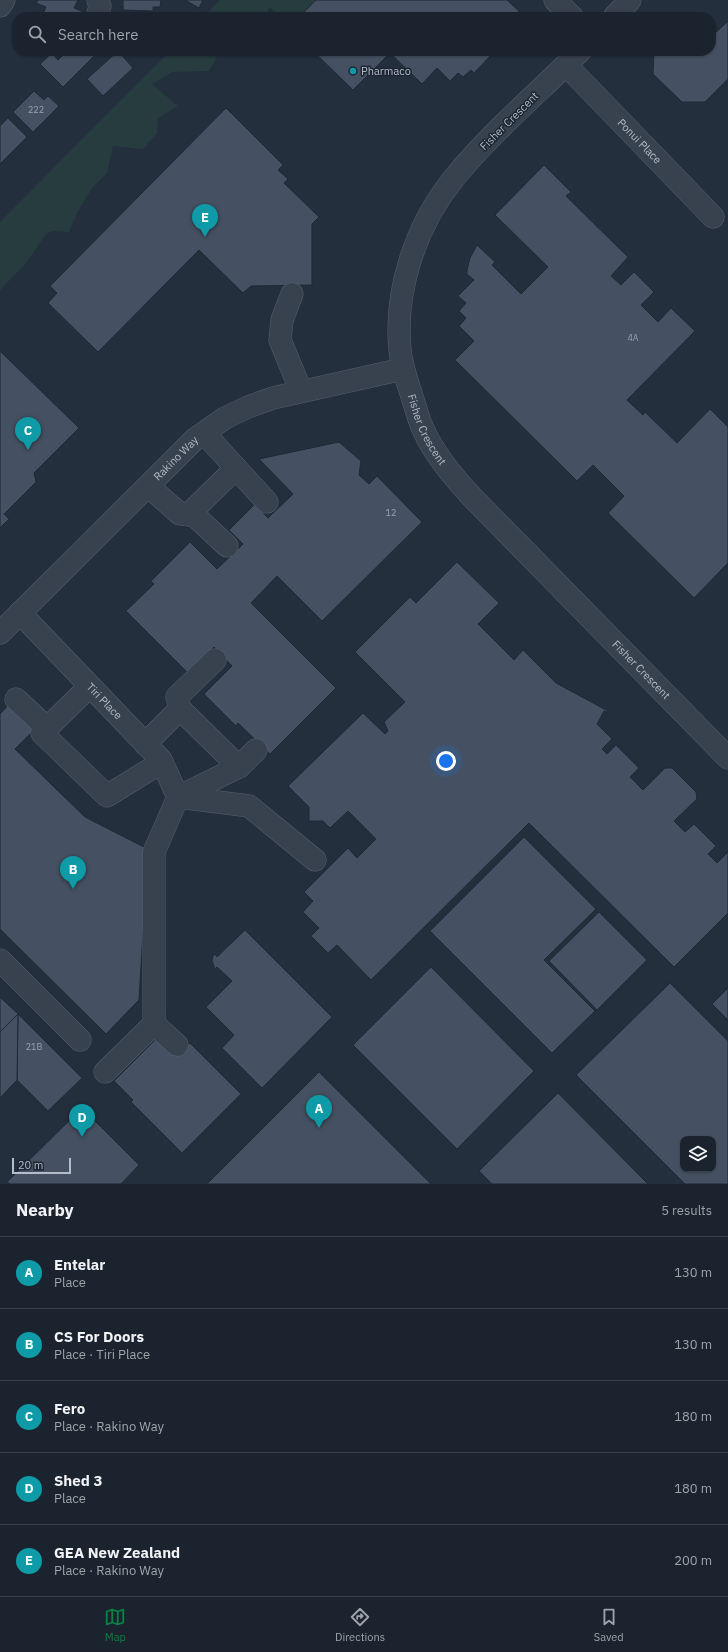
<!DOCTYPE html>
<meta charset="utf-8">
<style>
body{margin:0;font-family:"IBM Plex Sans",sans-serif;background:#282f3a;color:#f1f3f6}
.controls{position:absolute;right:12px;bottom:12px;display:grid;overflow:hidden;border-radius:8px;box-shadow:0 1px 3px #0004}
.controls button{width:36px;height:36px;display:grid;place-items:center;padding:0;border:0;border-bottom:1px solid #39404a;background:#1b232e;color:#f1f3f6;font:20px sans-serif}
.scale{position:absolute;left:12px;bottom:10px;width:59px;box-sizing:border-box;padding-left:4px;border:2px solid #b4bcc9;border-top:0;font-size:11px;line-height:14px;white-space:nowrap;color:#b4bcc9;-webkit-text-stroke:3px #1d2633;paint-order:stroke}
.you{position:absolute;left:446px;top:761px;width:14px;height:14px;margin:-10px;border:3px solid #fff;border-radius:50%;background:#1a73e8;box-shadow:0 0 0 6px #1a73e833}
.badge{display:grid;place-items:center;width:26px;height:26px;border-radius:50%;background:#0b8043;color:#fff;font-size:13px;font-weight:700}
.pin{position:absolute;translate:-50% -33px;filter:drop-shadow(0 1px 2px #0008)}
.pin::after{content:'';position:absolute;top:21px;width:14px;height:12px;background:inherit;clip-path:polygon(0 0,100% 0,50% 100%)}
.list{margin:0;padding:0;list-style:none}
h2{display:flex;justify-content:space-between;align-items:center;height:52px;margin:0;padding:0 16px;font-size:17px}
h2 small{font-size:13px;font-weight:400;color:#a0a4aa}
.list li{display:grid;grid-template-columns:26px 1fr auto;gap:12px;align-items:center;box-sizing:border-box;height:72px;padding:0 16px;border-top:1px solid #39404a}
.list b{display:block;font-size:15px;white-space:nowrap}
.list p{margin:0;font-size:13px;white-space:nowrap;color:#a0a4aa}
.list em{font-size:13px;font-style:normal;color:#a0a4aa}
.icon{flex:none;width:22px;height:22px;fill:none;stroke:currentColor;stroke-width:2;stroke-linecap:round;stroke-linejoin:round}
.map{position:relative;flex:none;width:728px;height:1184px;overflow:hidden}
.search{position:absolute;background:#1b232e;box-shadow:0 1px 3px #0004;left:12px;right:12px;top:12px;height:44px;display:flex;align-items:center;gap:10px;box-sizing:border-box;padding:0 14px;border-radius:16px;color:#a0a4aa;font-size:15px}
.sheet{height:412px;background:#1b232e}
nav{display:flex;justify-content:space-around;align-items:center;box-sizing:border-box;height:56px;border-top:1px solid #39404a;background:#1b232e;font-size:11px;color:#a0a4aa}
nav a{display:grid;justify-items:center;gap:2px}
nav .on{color:#0b8043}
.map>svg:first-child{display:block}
.green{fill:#263c3f}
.building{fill:#455162;stroke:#1f2835;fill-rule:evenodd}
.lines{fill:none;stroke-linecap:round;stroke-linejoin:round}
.minor-casing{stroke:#565f6c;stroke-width:23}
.minor{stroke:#38414e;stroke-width:22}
.culture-dot{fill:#0f9aa8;stroke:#1d2633;stroke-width:1.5}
.labels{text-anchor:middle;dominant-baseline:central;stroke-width:3;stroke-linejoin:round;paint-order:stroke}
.number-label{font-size:9px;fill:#98a1af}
.poi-label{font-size:11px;fill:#b4bcc9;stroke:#1d2633;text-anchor:start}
.street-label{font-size:11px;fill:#b4bcc9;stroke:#1d2633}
</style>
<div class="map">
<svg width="728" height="1184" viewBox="0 0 728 1184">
<rect width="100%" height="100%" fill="#242f3e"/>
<g class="green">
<path d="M220,0H316L299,17H280L270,7L265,17H204Z"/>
<path d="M170,51H213L217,57L209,71L172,72L152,84L178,106L158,118L157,133L143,149L113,146L107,173L92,188L78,211L69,232L52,231L46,234L26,263L0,290V222Z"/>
</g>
<g class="building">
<path d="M38,0H78L74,8L86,13L84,17H49L43,14L46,7L36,3Z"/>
<path d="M123,0H161L160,7H153V11L123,10Z"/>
<path d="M185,0H203L199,8Z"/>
<path d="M316,0H507L519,11L514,17H299Z"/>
<path d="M121,11L138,17H119Z"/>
<path d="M728,21V79L705,102H682L653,74L654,51H711V37Z"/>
<path d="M67,51H89L94,56L63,87L40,64L52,53L58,60Z"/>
<path d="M118,51L133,68L103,96L87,79Z"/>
<path d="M313,51H495L474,73L471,70L463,77L458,73L450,81L437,68L422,84L390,53L353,90Z"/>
<path d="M34,91L44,100L48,96L59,106L33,132L13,112Z"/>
<path d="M226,108L283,165L278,170L288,179L284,183L319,217L312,224V285L251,286L243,293L199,250L98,352L48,303L57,293L50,286Z"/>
<path d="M8,118L27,137L0,164V126Z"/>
<path d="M544,165L571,192L566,196L628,257L611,276L621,285L634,272L654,292L641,305L658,322L671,308L695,331L627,400L643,415L645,412L677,443L710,409L728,427V563L694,598L608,513L624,496L593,465L577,481L455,360L474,341L459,326L466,318L459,311L466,303L458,296L474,280L467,274V270L470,258L477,245L495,262L492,265L521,294L548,267L495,215Z"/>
<path d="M0,351L79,428L34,473L36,482L4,514L9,519L0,528Z"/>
<path d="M339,442L361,461L359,475L369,484L377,476L422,522L322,621L277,576L251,603L336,688L270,754L238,723L236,726L204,694L232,666L214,647L188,673L126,611L154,584L151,581L190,542L217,569L243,544L229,530L255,504L268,518L293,494L259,459Z"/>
<path d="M457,562L499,603L478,624L514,660L523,650L556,683L608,711L607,712L604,711L597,724L612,739L602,749L607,754L616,745L639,768L630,777L643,790L665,768H672L696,792L697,799L674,821L685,832L694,824L716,846L708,854L717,863L728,852V913L674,967L529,823L371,980L337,945L328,953L311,936L319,928L303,912L313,901L304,892L348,848L357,858L376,839L348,811L330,828L323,821H309V807L288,786L363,713L385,734L388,731L384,722L405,702L355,652L410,597L416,603Z"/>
<path d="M11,702L37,727L15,749L85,817L148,849L139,1000L106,1034L0,929V714Z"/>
<path d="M524,837L596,909L544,960L595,1011L552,1053L430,931Z"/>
<path d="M599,912L647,960L597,1010L549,961Z"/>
<path d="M245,930L332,1017L262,1088L222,1048L234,1035L206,1007L232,981L217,967L215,969L212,961L213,956L215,954L217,957Z"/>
<path d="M431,967L534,1071L457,1149L353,1045Z"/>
<path d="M670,983L728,1041V1184H685L576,1075ZM683,1139H713V1169H683Z"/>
<path d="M728,988V1020L712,1004Z"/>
<path d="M0,997L18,1014L0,1032Z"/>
<path d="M18,1014L82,1078L48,1111L17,1080Z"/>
<path d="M18,1014L17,1080L0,1098V1032Z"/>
<path d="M158,1037L177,1056L190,1043L241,1094L182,1153L131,1102L133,1100L114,1081Z"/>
<path d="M319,1072L431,1184H207Z"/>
<path d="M558,1093L648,1184H492L479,1171Z"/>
<path d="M82,1108L139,1165L121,1184H10L7,1182Z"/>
</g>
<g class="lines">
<g class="minor-casing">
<g id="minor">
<path d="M555,0L572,17"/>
<path d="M0,6L4,0"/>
<path d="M97,17L100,6L98,0"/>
<path d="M614,17L630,0"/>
<path id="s1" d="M580,51C538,93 492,132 454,178C416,225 394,290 400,350C402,369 409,386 414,403C417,412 419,421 423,429C434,454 452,475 470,495L728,758"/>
<path id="s2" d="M566,65L713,217"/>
<path d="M292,294L282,320L280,340L301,391"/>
<path d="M204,433L267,502"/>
<path d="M148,486L180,514L194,515L227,546"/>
<path d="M188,515L236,468"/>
<path id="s3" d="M20,613L161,760L178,797L154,852V1024L105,1072"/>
<path id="s4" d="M0,633L195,439L225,418L248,407L273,398L403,369"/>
<path d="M90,686L42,733L107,796L162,762"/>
<path d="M16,699L47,728"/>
<path d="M180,709L239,767"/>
<path d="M145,744L180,709L177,697L215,660"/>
<path d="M256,750L239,767L178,797L249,806L315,860"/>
<path d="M0,960L80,1040"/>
<path d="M154,1024L177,1045"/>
</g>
</g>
<use href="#minor" class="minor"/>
</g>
<circle class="culture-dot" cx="353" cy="71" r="4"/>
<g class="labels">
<g class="number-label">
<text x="36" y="109">222</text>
<text x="633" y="337">4A</text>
<text x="391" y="512">12</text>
<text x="34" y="1046">21B</text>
</g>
<g class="poi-label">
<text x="361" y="71">Pharmaco</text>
</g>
<g class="street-label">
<text transform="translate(509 121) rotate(-45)">Fisher Crescent</text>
<text stroke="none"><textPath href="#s2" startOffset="106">Ponui Place</textPath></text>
<text stroke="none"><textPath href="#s1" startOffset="448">Fisher Crescent</textPath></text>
<text stroke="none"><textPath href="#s4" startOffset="248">Rakino Way</textPath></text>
<text stroke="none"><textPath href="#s1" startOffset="772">Fisher Crescent</textPath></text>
<text stroke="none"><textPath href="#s3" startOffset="122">Tiri Place</textPath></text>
</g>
</g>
</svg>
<div class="controls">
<button><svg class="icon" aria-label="layers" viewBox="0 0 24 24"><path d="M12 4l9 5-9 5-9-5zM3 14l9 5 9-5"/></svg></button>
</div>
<div class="scale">20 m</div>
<div class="you"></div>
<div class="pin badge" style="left:319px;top:1128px;background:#0f9aa8">A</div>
<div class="pin badge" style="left:73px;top:889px;background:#0f9aa8">B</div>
<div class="pin badge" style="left:28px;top:450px;background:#0f9aa8">C</div>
<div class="pin badge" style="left:82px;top:1137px;background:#0f9aa8">D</div>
<div class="pin badge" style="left:205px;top:237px;background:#0f9aa8">E</div>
<div class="search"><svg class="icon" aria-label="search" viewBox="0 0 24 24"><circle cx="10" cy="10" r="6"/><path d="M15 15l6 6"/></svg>Search here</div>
</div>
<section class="sheet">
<h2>Nearby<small>5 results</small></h2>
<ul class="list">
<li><span class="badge" style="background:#0f9aa8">A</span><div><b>Entelar</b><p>Place</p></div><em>130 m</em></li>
<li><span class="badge" style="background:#0f9aa8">B</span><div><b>CS For Doors</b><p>Place · Tiri Place</p></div><em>130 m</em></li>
<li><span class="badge" style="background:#0f9aa8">C</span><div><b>Fero</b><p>Place · Rakino Way</p></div><em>180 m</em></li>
<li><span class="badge" style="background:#0f9aa8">D</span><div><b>Shed 3</b><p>Place</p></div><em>180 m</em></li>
<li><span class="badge" style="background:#0f9aa8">E</span><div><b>GEA New Zealand</b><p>Place · Rakino Way</p></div><em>200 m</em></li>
</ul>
</section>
<nav>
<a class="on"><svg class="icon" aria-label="map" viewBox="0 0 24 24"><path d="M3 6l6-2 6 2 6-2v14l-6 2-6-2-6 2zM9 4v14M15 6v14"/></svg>Map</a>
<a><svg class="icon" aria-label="directions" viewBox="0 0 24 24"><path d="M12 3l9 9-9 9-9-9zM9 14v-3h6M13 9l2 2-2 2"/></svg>Directions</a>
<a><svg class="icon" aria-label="saved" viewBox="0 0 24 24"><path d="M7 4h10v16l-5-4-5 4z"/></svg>Saved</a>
</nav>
